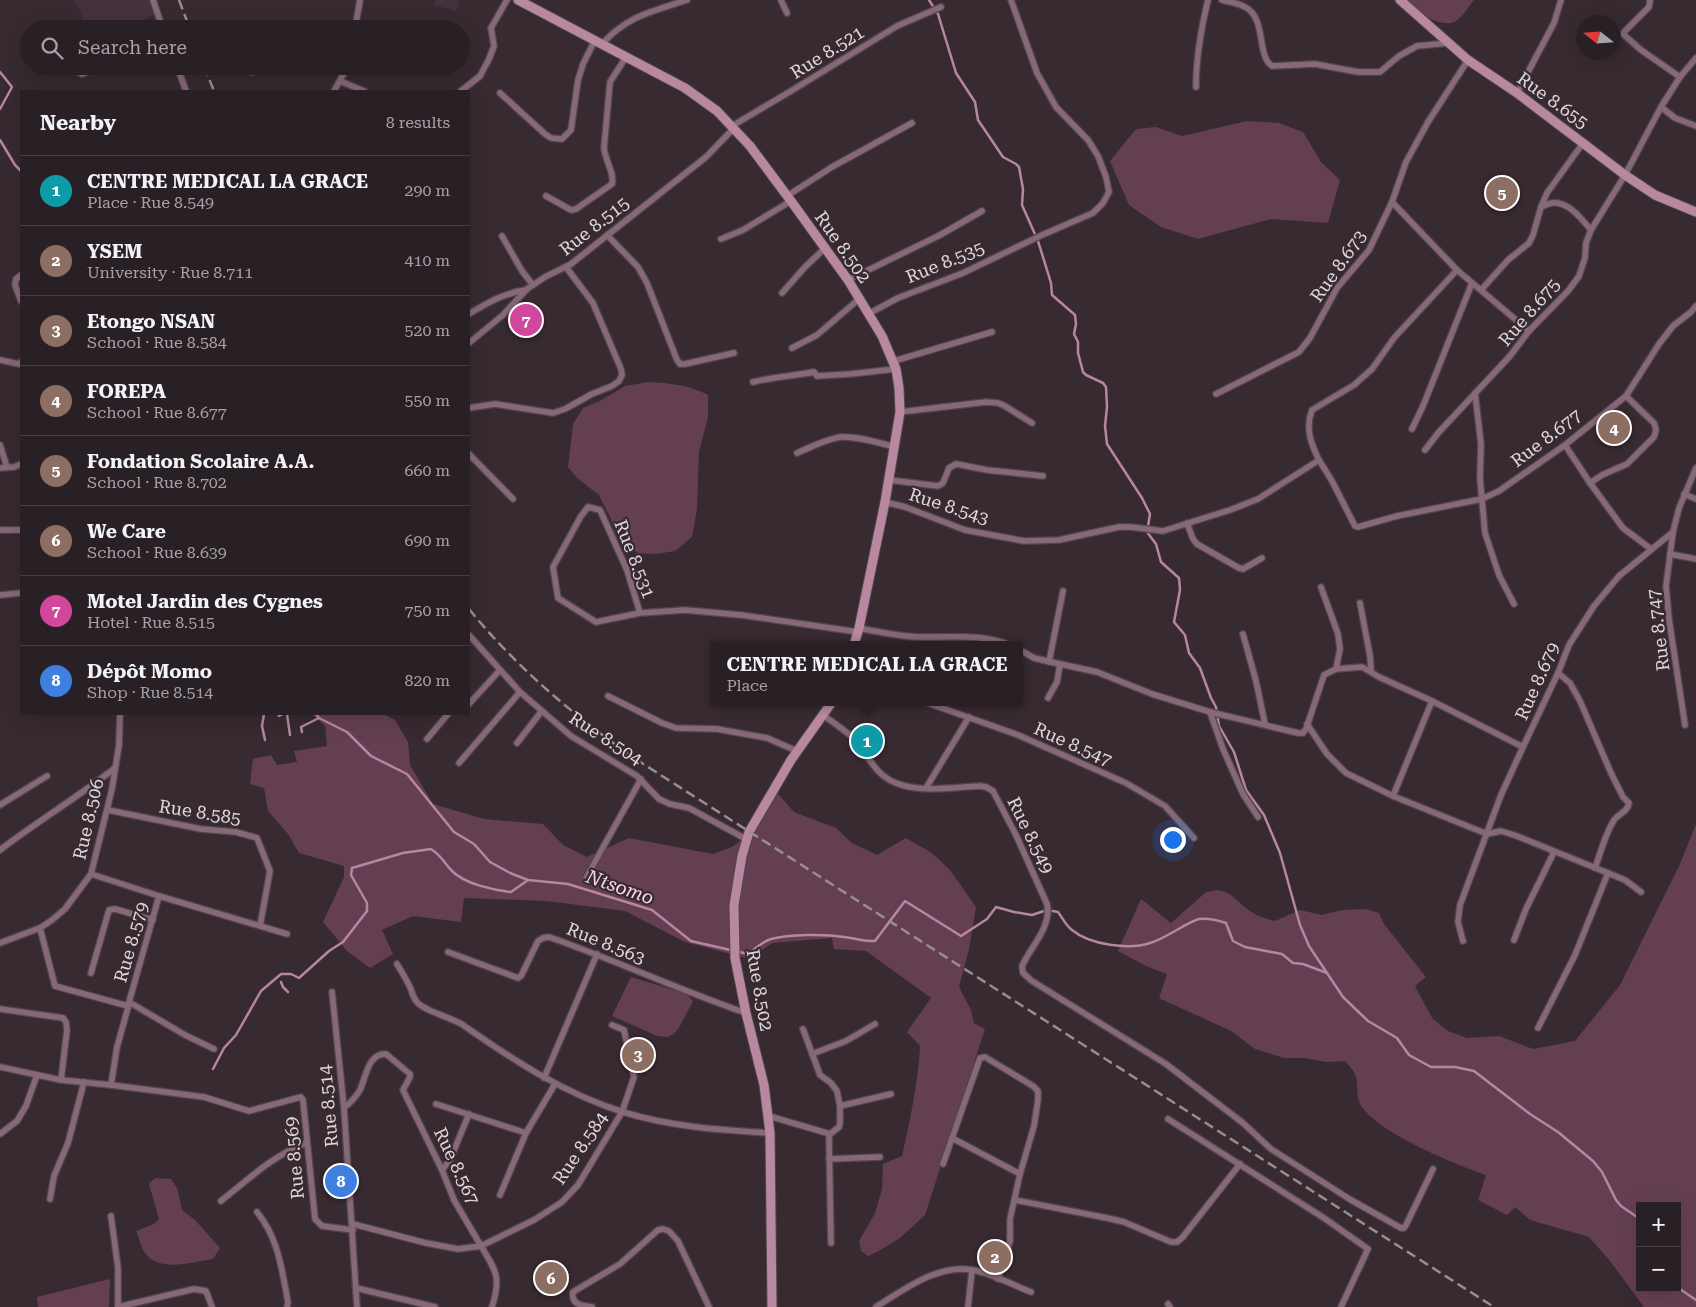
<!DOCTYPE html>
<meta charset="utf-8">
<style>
body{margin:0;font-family:"Roboto Serif",serif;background:#31282d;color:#f1f3f6}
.controls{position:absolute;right:15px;bottom:15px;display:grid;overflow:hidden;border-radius:0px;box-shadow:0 5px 20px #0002}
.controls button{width:45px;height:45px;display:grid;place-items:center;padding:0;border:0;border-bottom:1px solid #453e42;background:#292025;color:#f1f3f6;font:25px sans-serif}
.compass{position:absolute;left:1576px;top:15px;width:45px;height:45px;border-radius:50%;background:#292025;box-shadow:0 5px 20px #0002;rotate:287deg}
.you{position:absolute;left:1172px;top:839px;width:18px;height:18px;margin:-12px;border:4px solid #fff;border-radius:50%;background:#1a73e8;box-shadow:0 0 0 8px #1a73e833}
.badge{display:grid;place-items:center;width:32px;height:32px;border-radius:50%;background:#39d4a5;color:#fff;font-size:16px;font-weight:700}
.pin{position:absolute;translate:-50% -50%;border:2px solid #fff;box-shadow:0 1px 5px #0006}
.popup{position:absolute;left:711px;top:641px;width:312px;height:65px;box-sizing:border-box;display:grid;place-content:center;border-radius:0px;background:#292025;filter:drop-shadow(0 1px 4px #0005);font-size:16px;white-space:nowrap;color:#a5a3a7}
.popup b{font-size:19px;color:#f1f3f6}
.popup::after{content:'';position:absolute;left:50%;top:100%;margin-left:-10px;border:10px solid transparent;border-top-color:#292025}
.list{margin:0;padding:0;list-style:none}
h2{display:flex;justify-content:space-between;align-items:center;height:65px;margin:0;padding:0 20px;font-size:21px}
h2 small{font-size:16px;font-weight:400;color:#a5a3a7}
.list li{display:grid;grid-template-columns:32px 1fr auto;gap:15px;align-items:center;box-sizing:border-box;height:70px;padding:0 20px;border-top:1px solid #453e42}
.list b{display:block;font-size:19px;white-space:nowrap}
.list p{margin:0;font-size:16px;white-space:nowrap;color:#a5a3a7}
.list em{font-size:16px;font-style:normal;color:#a5a3a7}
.icon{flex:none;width:28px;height:28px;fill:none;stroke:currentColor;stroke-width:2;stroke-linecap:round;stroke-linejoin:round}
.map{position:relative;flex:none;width:1696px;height:1307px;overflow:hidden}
.search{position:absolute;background:#292025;box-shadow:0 5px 20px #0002;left:20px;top:20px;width:450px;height:55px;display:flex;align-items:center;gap:12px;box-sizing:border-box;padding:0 18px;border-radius:28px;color:#a5a3a7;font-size:19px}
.panel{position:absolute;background:#292025;box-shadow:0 5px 20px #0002;left:20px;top:90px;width:450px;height:625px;border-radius:0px}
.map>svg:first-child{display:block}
.built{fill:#45313b}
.green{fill:#643f52;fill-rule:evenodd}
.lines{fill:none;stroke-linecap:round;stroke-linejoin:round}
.stream{stroke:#b786a0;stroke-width:2.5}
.street-casing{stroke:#52464c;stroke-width:8}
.secondary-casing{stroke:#52464c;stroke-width:11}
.street{stroke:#866877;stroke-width:5.5}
.secondary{stroke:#b7889f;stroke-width:9}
.rail{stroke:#988d93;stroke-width:2.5;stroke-dasharray:10 5;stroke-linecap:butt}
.labels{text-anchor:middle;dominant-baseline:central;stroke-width:4.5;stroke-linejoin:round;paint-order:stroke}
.street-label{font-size:18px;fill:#e0d7db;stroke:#372a31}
.water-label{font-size:19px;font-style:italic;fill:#fcd5e8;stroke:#372a31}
</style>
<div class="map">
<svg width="1696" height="1307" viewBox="0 0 1696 1307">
<rect width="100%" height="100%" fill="#372a31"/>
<g class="built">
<path d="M74,0H149L155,14L126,29H84L82,16Z"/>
<path d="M435,0H459L456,11L434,5Z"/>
</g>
<g class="green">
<path d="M1404,0H1474C1469,6 1463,16 1456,21C1442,30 1413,10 1404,0Z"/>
<path d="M1247,121L1279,123L1303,132L1321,162L1340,180L1328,223L1271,219L1198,239L1161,227L1129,205L1110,161L1136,129L1156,127L1182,136Z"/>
<path d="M648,382C670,383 689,385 708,395V417L699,452L697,509L692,537L675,551L656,554L638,553L625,545L615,533L611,519L599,495L577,478L568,467L573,424L583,408L600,401L625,386Z"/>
<path d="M312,714H383L395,720L408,742L410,765L433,804L484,819L543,824L563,845L587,857L629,838L713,854L732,847L747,836L773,788L794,812L836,828L852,843L877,855L906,838L932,853L950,870L976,907L969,949L959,987L971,1010L974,1023L985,1029L925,1215L900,1238L877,1252L868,1256L861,1251L859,1241L875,1213L882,1189L883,1164L902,1156C910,1120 918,1084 920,1046L907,1032L931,998L866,951L834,949L832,938L772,943L750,959L685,942L625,911L547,901L464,898L461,922L413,916L382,930L393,954L370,968L347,951L323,922L344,877V866L299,853L288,834L268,811L264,788L250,784L253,759L271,755L277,765L297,762L294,751L327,746L325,726Z"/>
<path d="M1696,824V1307H1644L1610,1261L1589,1237L1530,1220L1515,1207L1507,1215L1478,1200L1486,1175C1454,1164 1381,1134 1362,1107C1355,1098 1359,1084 1355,1074C1353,1069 1348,1065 1345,1061L1326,1062L1305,1058H1284L1255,1049L1231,1031L1159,998L1167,974L1146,966L1118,951L1141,899L1171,923L1205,893C1228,883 1236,903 1253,913C1259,917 1268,919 1275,921L1300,910L1322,915L1342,910L1366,909L1379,913L1384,924L1426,977L1415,986L1432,1018L1448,1031L1467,1038L1499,1036L1533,1049L1575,1041L1620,985L1680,864ZM1640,1206H1677V1288H1640Z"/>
<path d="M631,977L687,994L693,1001L680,1026L674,1034L667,1037L657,1036L612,1016Z"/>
<path d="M155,1178L171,1179L177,1188L182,1210L195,1220L220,1248L213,1259C192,1262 156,1274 143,1250C140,1244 139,1237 136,1231L154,1224L159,1219L149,1184Z"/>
<path d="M110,1279L109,1307H38L37,1297Z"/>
</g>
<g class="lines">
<g class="stream">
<path d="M929,0L938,14L956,73L975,102L978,120L1003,157L1016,164L1019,167L1023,189L1022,205L1038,241L1051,283L1052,295L1075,315L1076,324L1074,334L1078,342V353L1083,372L1086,375L1103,383L1106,387L1107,407L1105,426L1107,444L1142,498L1150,514L1147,532L1156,544L1161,562L1179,578L1180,590L1174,622L1185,635L1189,653L1200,668L1211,698L1216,707L1219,726L1234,752L1246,790L1264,815L1280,853L1300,925L1309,946L1343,997L1368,1021L1397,1038L1409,1055L1431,1067H1455L1474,1071L1530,1114L1558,1132L1593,1161L1602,1172L1616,1200L1621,1206L1640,1219"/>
<path d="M0,72L12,87L0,109"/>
<path d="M0,140L15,165L21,171"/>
<path d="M264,714L262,726L265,740"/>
<path d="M278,714L279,716L283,714"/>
<path d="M287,714L290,735"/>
<path d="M316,714L319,718L347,732L371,756L407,774L454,832L474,844L490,862L510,873L528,880L568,884L652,910L691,941L748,954C755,949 763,941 771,939C789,934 826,934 844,937C855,938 864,942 875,941L905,901L961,936L987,919L996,907L1014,912L1032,915L1047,910L1058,912C1062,917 1066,926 1072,930C1090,945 1129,950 1150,943C1165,939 1187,922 1199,919C1208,918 1217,920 1226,923L1233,941L1245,947L1282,954L1293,963L1303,964L1327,973"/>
<path d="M302,732L301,727L319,718"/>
<path d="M281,982L283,987L288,992"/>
<path d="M213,1069L224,1048L236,1035L261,991L281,974H291L299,978L329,951L343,942L367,911V903L351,875L352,868L403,853L431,849C443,857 443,862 452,871C465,884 493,890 511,892L528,880"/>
<path d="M1677,1287L1696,1300"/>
</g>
<g class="street-casing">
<g id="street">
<path d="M153,0L163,29"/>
<path d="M781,0L787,13"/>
<path d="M1222,0C1229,2 1238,3 1245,7C1267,18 1256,55 1272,66L1315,64L1358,72H1380L1399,56L1417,46L1448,43"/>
<path d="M1650,0L1649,7L1625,31L1623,34L1641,50L1680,77"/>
<path d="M58,28L59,29"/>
<path d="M355,29L360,0"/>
<path d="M602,44C627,16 653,11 687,0"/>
<path d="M72,66L74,70L82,74L102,66"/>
<path d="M177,66L186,91"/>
<path d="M251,72L278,66"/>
<path d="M340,81L364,91"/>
<path d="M1196,87C1196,56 1201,29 1208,0"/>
<path d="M334,91L348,66"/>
<path d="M461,91L480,76L489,59L494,46L491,28L507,0"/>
<path d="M500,93L545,134L551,138L562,139L571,130L578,80L583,64L595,40"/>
<path d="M1517,93L1554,23L1561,0"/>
<path d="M1661,107L1680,77L1696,58"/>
<path d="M732,126L791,91L897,26L941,7"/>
<path d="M546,196L571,210L576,209L612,184C615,174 605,160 604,148L610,82L626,57"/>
<path d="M787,196L832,167L912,123"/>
<path d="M1392,202L1457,270L1529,331"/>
<path d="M1541,207C1544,206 1549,203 1552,203C1568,201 1582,219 1591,230"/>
<path d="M607,235L638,267L647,283L677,360L680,364H685L734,353"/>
<path d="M502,236L522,271L533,285"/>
<path d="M721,239L743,230L791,201"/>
<path d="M21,275L16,279L15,285L21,301"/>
<path d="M848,280L940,235L982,211"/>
<path d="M1481,290L1508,260L1529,243L1533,235L1541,207L1547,193L1583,143"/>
<path d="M782,293L805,267L825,248"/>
<path d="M469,314C487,303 504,293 526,290"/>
<path d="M868,314L898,298L963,273L1042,235L1093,213L1103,203L1109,192L1106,177L1098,156L1088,140L1056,107L1037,73L1011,0"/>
<path d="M469,343L503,315L527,289L545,277L571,264L706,157L734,128"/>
<path d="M792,348L817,335L859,299"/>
<path d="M0,360L19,364L21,362"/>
<path d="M894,361L992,332"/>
<path d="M753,382C773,377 793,376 814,372L817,376L850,374L896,369"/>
<path d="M1475,393L1481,444L1480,478L1485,533L1499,575L1514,604"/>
<path d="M1216,394L1299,352L1310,338L1337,288L1369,250L1392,202L1406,162L1428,122L1468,60"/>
<path d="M469,408L495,404L553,413L565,409L592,394L612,386L619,381L622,375L621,369L593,303L566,267"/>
<path d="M900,412L986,402L998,403L1005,406L1032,423"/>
<path d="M1412,429L1423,406L1472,283"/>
<path d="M0,445L7,467"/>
<path d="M1565,445L1590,483L1623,528L1651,549"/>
<path d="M1425,450L1439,432L1510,356L1529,331L1568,291L1579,276L1585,258L1586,243L1591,230L1625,175L1661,107L1675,118L1696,126"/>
<path d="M797,453C811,447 826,439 841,437C859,436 878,443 895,447"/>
<path d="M469,454L513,499"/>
<path d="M1319,460L1332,481L1355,526L1358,527L1397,516L1482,499L1499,491L1565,445L1626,396L1659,344L1673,326L1691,312L1696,306"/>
<path d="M0,468L14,467L21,464"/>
<path d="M889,480L938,486L943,483L949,468L956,464L987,470L1043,476"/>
<path d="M1590,483L1602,475L1627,464L1654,437L1656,430L1654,423L1626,396"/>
<path d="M1684,494L1696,499"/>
<path d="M885,502L905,507L965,530L1024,541L1059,540L1119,527H1131L1163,531L1230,510L1258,499L1319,460C1311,444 1305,428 1312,410L1354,385L1372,369L1394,338L1457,270"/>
<path d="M1187,523L1193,539L1197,544L1239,568L1243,569L1262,558"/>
<path d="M0,530H21"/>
<path d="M1673,532L1666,586L1669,619L1685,725"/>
<path d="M1670,554L1696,559"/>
<path d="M1321,587L1338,634L1340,649L1336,669"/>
<path d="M0,595L21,593"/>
<path d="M1360,603L1370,656L1371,671"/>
<path d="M640,613L627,570L600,510L588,507L581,516L553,567L558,598L596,622L640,613L685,610L741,615L858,632"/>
<path d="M859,628C878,632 897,636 917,637C947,638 981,633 1010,645"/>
<path d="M1243,634L1256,681L1265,724"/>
<path d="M469,635L520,692L571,736L637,776L659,799L670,804L689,808L746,839"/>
<path d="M1020,650L1034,658L1060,664L1057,682L1048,698"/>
<path d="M1049,662L1063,591"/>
<path d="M1060,664L1097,672L1152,694L1210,712L1298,733H1303L1306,729L1324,675L1336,669L1362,667L1379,677L1432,701"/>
<path d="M1558,673L1570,683L1580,701L1611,773L1623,797L1629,803C1628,812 1619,813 1614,820C1605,834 1601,852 1595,868"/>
<path d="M608,696L662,723L676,728L717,729L767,738L797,751"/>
<path d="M925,702L1018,735L1126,783L1165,806L1194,838"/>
<path d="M469,704L500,670"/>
<path d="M1210,712L1223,749L1243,794L1258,817"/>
<path d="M824,716C834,723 845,730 854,739C867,754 876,776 896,783C919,793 954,787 980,786L986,787L993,791L1016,835L1047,904C1052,927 1031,946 1022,966L1023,973L1032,981L1166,1064L1243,1123L1271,1149L1351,1200L1401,1228H1404L1406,1225L1433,1169"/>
<path d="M1307,724L1327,754L1346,773L1393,796L1487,834L1501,831L1517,836L1625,880L1641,892"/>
<path d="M427,739L448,714"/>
<path d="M517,743L541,712"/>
<path d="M459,763L520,692"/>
<path d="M926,788L969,717"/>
<path d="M1393,796L1432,701L1523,747L1558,673L1569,645L1594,606L1619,576L1673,532L1679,508L1696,468"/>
<path d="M0,805L47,776"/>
<path d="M108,810L201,829L236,832L257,838L270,871L260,926"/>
<path d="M0,850C38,821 78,797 115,768"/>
<path d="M91,874L159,896L129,1002L185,1035L214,1049"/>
<path d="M586,878L641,779"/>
<path d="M159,896L287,934"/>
<path d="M40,928L55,986L128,1006"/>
<path d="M1514,940L1526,909L1554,852"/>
<path d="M1463,941L1458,922L1460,905L1501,795L1523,747"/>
<path d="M0,943L40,928L52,920L65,909L91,874L112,789L119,745L120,714"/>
<path d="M448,952L518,978L521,976L538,941L543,938L549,937C615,960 679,990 746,1013"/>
<path d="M397,964C402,972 406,979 410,987C412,992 413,997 416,1001C423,1011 451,1017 463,1025C513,1060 565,1094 623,1112C671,1127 721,1130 770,1133"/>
<path d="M91,973L109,910L115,909L153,920"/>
<path d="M332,992L344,1108L357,1307"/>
<path d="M0,1009L63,1018L66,1022L67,1030L61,1080"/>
<path d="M1538,1028L1575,955L1608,873"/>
<path d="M812,1054L846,1041L875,1024"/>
<path d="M0,1067L61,1080L111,1085L204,1097L249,1111L301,1097L303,1100L315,1219L322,1226L353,1230"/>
<path d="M544,1078L597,954"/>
<path d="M111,1085L117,1047L129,1004"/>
<path d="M436,1104L526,1133"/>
<path d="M840,1106L891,1094"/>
<path d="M344,1108C350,1103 356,1097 360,1090C366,1077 368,1053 386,1054L410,1074V1077L403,1090L442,1170L454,1200L481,1246L458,1249L426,1243L353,1224"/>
<path d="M769,1116L830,1134L839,1127L840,1123V1106L837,1091L831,1083L820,1075L803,1029"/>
<path d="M1168,1119L1324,1218L1368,1249L1341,1307"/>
<path d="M0,1134L17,1121L26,1106L37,1075"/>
<path d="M830,1134L829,1138L831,1243"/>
<path d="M952,1138L1020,1174"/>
<path d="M829,1159L880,1157"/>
<path d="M943,1164L980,1058L985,1057L1033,1086L1038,1091V1100L1034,1126L1020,1174L1010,1219V1241L998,1279"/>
<path d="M442,1170L450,1160L469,1114"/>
<path d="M500,1195L526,1133L555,1084"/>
<path d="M50,1199L54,1176L68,1143L84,1082"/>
<path d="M1015,1200L1107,1218L1124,1222L1171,1242H1177L1182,1238L1240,1164"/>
<path d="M221,1201C249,1179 272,1156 306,1143"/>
<path d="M257,1212C278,1237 282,1270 288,1302L287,1307"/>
<path d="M111,1216L118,1268V1306"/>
<path d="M356,1288L435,1307"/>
<path d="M1168,1304L1170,1307"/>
<path d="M118,1307L194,1289L206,1291L212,1307"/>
<path d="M492,1307C501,1278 497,1272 481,1246L534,1220L562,1202L578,1185L622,1112L634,1077L624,1030L612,1025"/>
<path d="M592,1307C581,1305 571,1305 573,1292L620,1264L658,1230L663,1229L669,1231L678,1241L709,1307"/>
<path d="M876,1307C903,1290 939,1263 973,1270C993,1274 1013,1285 1031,1292"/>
<path d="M968,1307L972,1270"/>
</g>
</g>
<g class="secondary-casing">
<g id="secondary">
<path d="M518,0L685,88L717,111L750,146L791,201L848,280L882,336L896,369L899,388L900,412L885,502L859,628L854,645"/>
<path d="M1400,0L1468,60L1517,93L1625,175L1655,195L1696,212"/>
<path d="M772,1307L770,1133L764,1085L746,1013L735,958L734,905L742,856L749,832L791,760L832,702"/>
</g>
</g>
<use href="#street" class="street"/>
<use href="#secondary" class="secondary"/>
<g class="rail">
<path d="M179,0L190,29"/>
<path d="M204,66L214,91"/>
<path d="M469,609C516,667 573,715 634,758L1494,1307"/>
</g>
</g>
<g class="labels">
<g class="street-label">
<text transform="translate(827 52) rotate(-32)">Rue 8.521</text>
<text transform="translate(1553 100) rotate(36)">Rue 8.655</text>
<text transform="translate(594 226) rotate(-38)">Rue 8.515</text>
<text transform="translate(843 247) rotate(55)">Rue 8.502</text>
<text transform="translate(945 262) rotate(-22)">Rue 8.535</text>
<text transform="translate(1338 266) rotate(-55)">Rue 8.673</text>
<text transform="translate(1529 312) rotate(-49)">Rue 8.675</text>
<text transform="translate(1546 438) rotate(-37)">Rue 8.677</text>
<text transform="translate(949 506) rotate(18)">Rue 8.543</text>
<text transform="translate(635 559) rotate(69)">Rue 8.531</text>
<text transform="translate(1658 630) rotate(-97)">Rue 8.747</text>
<text transform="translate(1537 681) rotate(-66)">Rue 8.679</text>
<text transform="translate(606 738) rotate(33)">Rue 8.504</text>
<text transform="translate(1073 744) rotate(24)">Rue 8.547</text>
<text transform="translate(200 812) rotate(9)">Rue 8.585</text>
<text transform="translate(88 819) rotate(-77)">Rue 8.506</text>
<text transform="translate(1031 835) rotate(64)">Rue 8.549</text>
<text transform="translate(131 942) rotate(-74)">Rue 8.579</text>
<text transform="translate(606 943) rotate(22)">Rue 8.563</text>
<text transform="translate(760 990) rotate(80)">Rue 8.502</text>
<text transform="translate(328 1106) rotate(-95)">Rue 8.514</text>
<text transform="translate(580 1148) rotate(-56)">Rue 8.584</text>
<text transform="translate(294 1158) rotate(-95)">Rue 8.569</text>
<text transform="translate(457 1166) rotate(65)">Rue 8.567</text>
</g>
<g class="water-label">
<text transform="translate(620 887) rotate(19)">Ntsomo</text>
</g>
</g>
</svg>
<div class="controls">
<button>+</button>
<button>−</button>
</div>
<svg class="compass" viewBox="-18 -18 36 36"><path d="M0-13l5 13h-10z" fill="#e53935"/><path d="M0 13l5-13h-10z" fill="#a5a3a7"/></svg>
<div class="you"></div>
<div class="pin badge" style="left:867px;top:741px;background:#0f9aa8">1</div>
<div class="popup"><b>CENTRE MEDICAL LA GRACE</b>Place</div>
<div class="pin badge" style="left:995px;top:1257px;background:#8d6e63">2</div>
<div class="pin badge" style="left:638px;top:1055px;background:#8d6e63">3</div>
<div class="pin badge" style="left:1614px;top:428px;background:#8d6e63">4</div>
<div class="pin badge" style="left:1502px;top:193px;background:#8d6e63">5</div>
<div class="pin badge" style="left:551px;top:1278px;background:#8d6e63">6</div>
<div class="pin badge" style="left:526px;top:320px;background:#d1479c">7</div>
<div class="pin badge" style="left:341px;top:1181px;background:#3f7fe0">8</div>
<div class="search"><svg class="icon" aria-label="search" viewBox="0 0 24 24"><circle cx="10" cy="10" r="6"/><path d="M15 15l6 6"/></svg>Search here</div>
<section class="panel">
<h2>Nearby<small>8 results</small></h2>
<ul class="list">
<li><span class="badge" style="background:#0f9aa8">1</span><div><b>CENTRE MEDICAL LA GRACE</b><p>Place · Rue 8.549</p></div><em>290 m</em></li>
<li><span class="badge" style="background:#8d6e63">2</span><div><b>YSEM</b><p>University · Rue 8.711</p></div><em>410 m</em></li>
<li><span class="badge" style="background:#8d6e63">3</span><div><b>Etongo NSAN</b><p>School · Rue 8.584</p></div><em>520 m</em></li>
<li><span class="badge" style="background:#8d6e63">4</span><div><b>FOREPA</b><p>School · Rue 8.677</p></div><em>550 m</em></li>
<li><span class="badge" style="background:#8d6e63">5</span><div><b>Fondation Scolaire A.A.</b><p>School · Rue 8.702</p></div><em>660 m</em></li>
<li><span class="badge" style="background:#8d6e63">6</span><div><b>We Care</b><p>School · Rue 8.639</p></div><em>690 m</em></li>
<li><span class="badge" style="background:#d1479c">7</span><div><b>Motel Jardin des Cygnes</b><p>Hotel · Rue 8.515</p></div><em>750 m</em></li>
<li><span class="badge" style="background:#3f7fe0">8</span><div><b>Dépôt Momo</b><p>Shop · Rue 8.514</p></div><em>820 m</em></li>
</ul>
</section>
</div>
